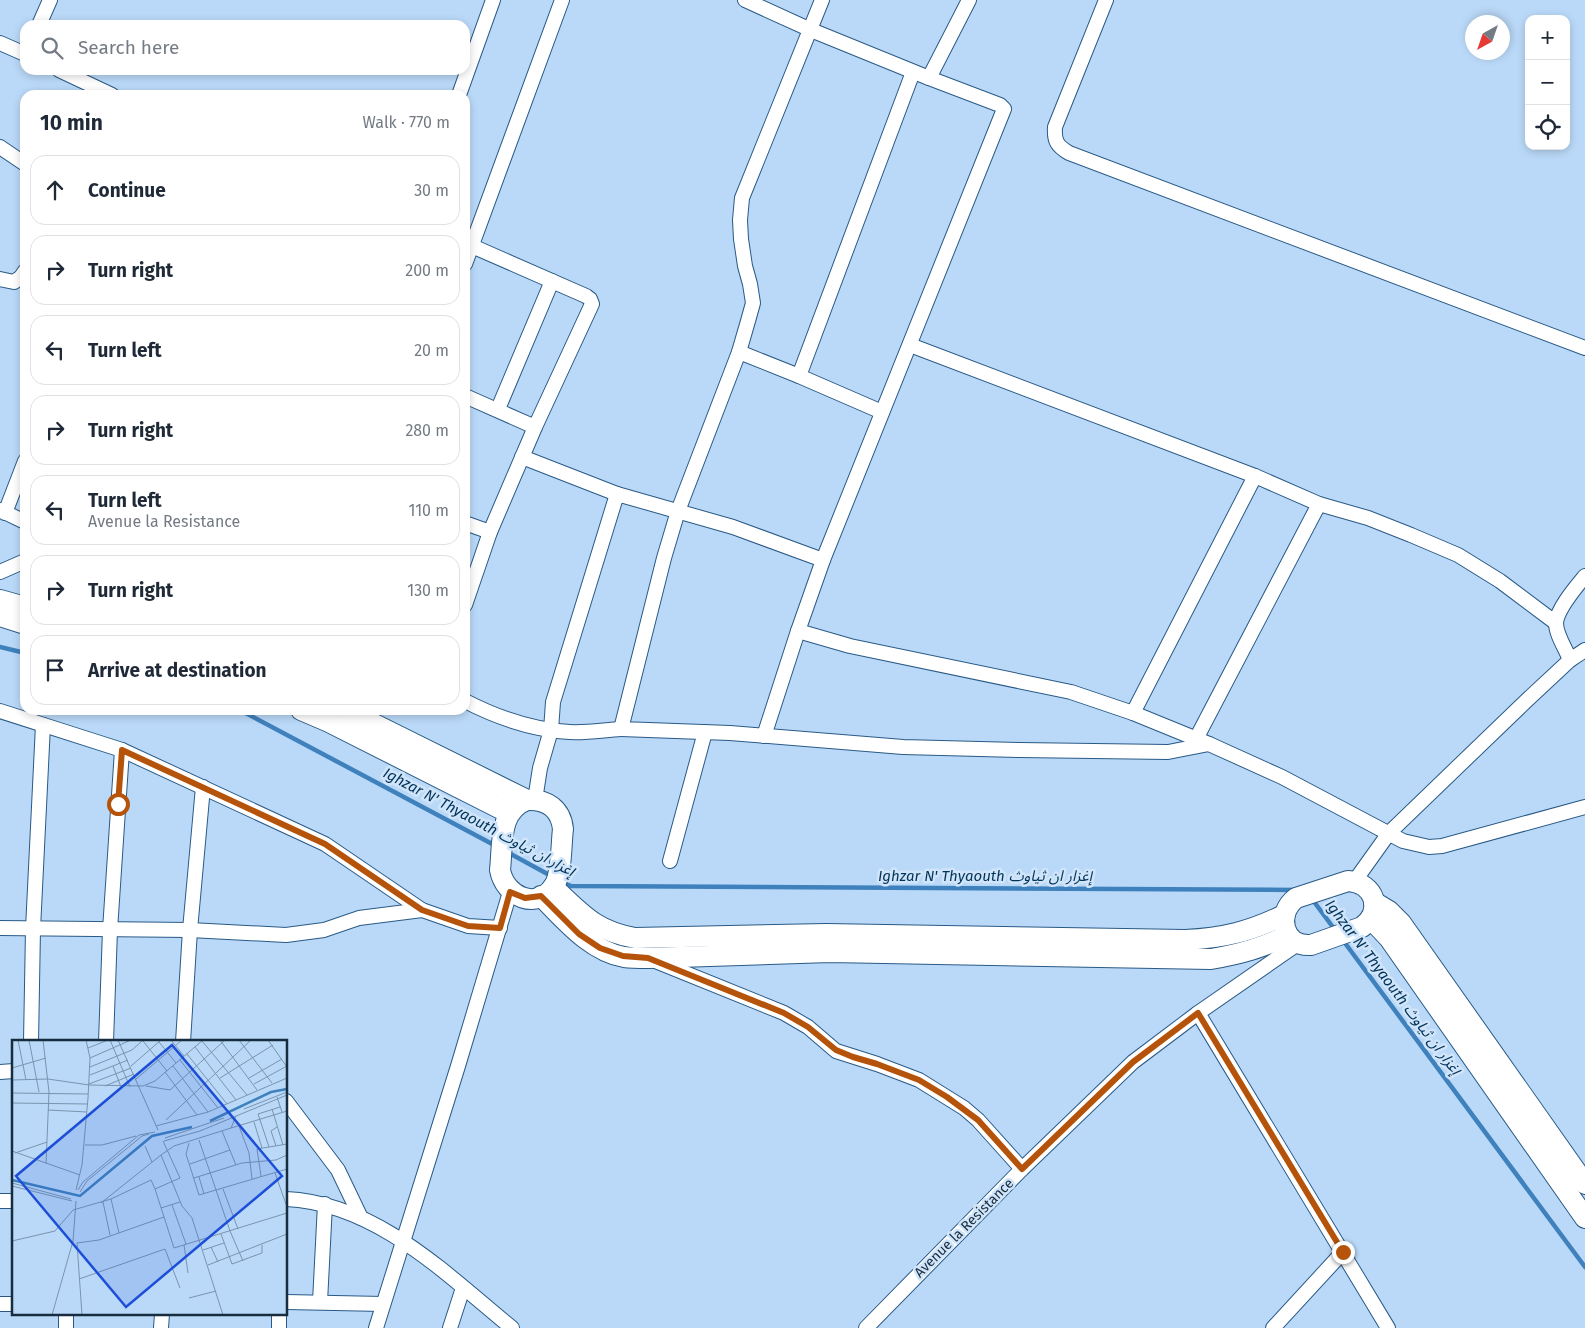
<!DOCTYPE html>
<meta charset="utf-8">
<style>
body{margin:0;font-family:"Fira Sans","Noto Sans Arabic",sans-serif;background:#f2f2f3;color:#1f2937}
.controls{position:absolute;right:15px;top:15px;display:grid;overflow:hidden;border-radius:10px;box-shadow:0 2px 8px #0003}
.controls button{width:45px;height:45px;display:grid;place-items:center;padding:0;border:0;border-bottom:1px solid #e0e1e3;background:#fff;color:#1f2937;font:25px sans-serif}
.compass{position:absolute;left:1465px;top:15px;width:45px;height:45px;border-radius:50%;background:#fff;box-shadow:0 2px 8px #0003;rotate:220deg}
.stop{position:absolute;width:15px;height:15px;margin:-11px;border:4px solid #b45309;border-radius:50%;background:#fff}
.stop.end{background:#b45309;border-color:#fff;box-shadow:0 1px 5px #0008}
.list{margin:0;padding:0;list-style:none}
h2{display:flex;justify-content:space-between;align-items:center;height:65px;margin:0;padding:0 20px;font-size:21px}
h2 small{font-size:16px;font-weight:400;color:#747a83}
.list li{display:grid;grid-template-columns:32px 1fr auto;gap:15px;align-items:center;box-sizing:border-box;height:70px;margin:0 10px 10px;padding:0 10px;border:1px solid #e0e1e3;border-radius:15px}
.list b{display:block;font-size:19px;white-space:nowrap}
.list p{margin:0;font-size:16px;white-space:nowrap;color:#747a83}
.list em{font-size:16px;font-style:normal;color:#747a83}
.icon{flex:none;width:28px;height:28px;fill:none;stroke:currentColor;stroke-width:2;stroke-linecap:round;stroke-linejoin:round}
.map{position:relative;flex:none;width:1585px;height:1328px;overflow:hidden}
.search{position:absolute;background:#fff;box-shadow:0 2px 8px #0003;left:20px;top:20px;width:450px;height:55px;display:flex;align-items:center;gap:12px;box-sizing:border-box;padding:0 18px;border-radius:15px;color:#747a83;font-size:19px}
.panel{position:absolute;background:#fff;box-shadow:0 2px 8px #0003;left:20px;top:90px;width:450px;height:625px;border-radius:15px}
.map>svg:first-child{display:block}
.lines{fill:none;stroke-linecap:round;stroke-linejoin:round}
.stream{stroke:#3f81bc;stroke-width:4.5}
.street-casing{stroke:#295a86;stroke-width:16}
.secondary-casing{stroke:#295a86;stroke-width:22}
.street{stroke:#fff;stroke-width:14}
.secondary{stroke:#fff;stroke-width:20}
.route{stroke:#b45309;stroke-width:6}
.labels{text-anchor:middle;dominant-baseline:central;stroke-width:5;stroke-linejoin:round;paint-order:stroke}
.street-label{font-size:14px;fill:#172c3f;stroke:#d1e5fa}
.water-label{font-size:15px;font-style:italic;fill:#00335a;stroke:#d1e5fa}
.inset-river{fill:none;stroke:#3f81bc;stroke-width:2.5}
.inset-road{fill:none;stroke:#7994ae;stroke-width:1}
.view{fill:#1d4ed8;fill-opacity:0.15;stroke:#1d4ed8;stroke-width:2.5}
.inset-edge{fill:none;stroke:#172c3f;stroke-width:2.5}
</style>
<div class="map">
<svg width="1585" height="1328" viewBox="0 0 1585 1328">
<rect width="100%" height="100%" fill="#bad9f8"/>
<g class="lines">
<g class="stream">
<path d="M0,647L25,653"/>
<path d="M240,710L496,846"/>
<path d="M507,852L553,877"/>
<path d="M562,882L571,886L1296,890"/>
<path d="M1312,899L1335,930"/>
<path d="M1342,939L1585,1267"/>
</g>
<g class="street-casing">
<g id="street">
<path d="M745,0L811,30L929,78L1000,105L1004,109L823,560"/>
<path d="M822,0L742,198L740,220L741,239L745,266L750,284L753,303L748,321L739,352L678,511L664,558L621,729L730,733L903,747L1019,750L1168,752L1209,744"/>
<path d="M1106,0L1055,127C1054,141 1057,146 1069,153L1585,348"/>
<path d="M39,25L50,0"/>
<path d="M0,43L25,54"/>
<path d="M59,70L112,95"/>
<path d="M929,78L969,0"/>
<path d="M459,95L493,0"/>
<path d="M0,147L25,164"/>
<path d="M465,243L586,296L590,299L592,304L535,427L490,532L465,605"/>
<path d="M465,264L562,0"/>
<path d="M0,279L14,282L21,277L25,271"/>
<path d="M910,345L1255,476L1319,504L1368,518L1411,535L1458,555L1500,581L1556,623"/>
<path d="M739,352L799,376L882,412"/>
<path d="M799,376L913,72"/>
<path d="M465,396L535,427"/>
<path d="M498,409L552,281"/>
<path d="M522,457L617,494"/>
<path d="M0,510L25,522"/>
<path d="M5,513L25,461"/>
<path d="M465,523L490,532"/>
<path d="M0,572L25,561"/>
<path d="M1570,660C1566,649 1556,635 1556,623C1557,609 1576,587 1585,576"/>
<path d="M465,701C498,718 532,730 570,732C586,733 604,730 621,729"/>
<path d="M0,711L122,750L325,844L422,910L468,926L500,928"/>
<path d="M1133,713L1255,476"/>
<path d="M764,736L798,631"/>
<path d="M1196,739L1319,504"/>
<path d="M535,800L540,768L551,730L553,702L617,494L733,527L823,560L798,631L850,646L1071,692L1133,713L1209,744L1282,777L1403,841L1429,847L1442,846L1585,807"/>
<path d="M670,861L705,732"/>
<path d="M1354,882L1389,833L1525,702L1570,660L1585,650"/>
<path d="M0,928L190,930L286,935L324,930L359,918L422,910"/>
<path d="M653,960L784,1013L808,1027L836,1051L877,1064L919,1080L964,1108L978,1120L1022,1169"/>
<path d="M1198,1013L1388,1328"/>
<path d="M31,1042L33,929L43,725"/>
<path d="M106,1042L110,930L122,750"/>
<path d="M183,1042L190,930L203,787"/>
<path d="M0,1072L14,1071"/>
<path d="M286,1101L338,1170L361,1218"/>
<path d="M286,1199C376,1203 446,1274 512,1328"/>
<path d="M0,1201H14"/>
<path d="M286,1302L383,1304"/>
<path d="M320,1302L325,1204"/>
<path d="M0,1304H14"/>
<path d="M66,1328V1314"/>
<path d="M161,1328L162,1314"/>
<path d="M279,1328V1314"/>
<path d="M376,1328L458,1066L510,892"/>
<path d="M450,1328L463,1288"/>
<path d="M866,1328L1022,1169L1133,1062L1198,1013L1299,943"/>
<path d="M1273,1328L1343,1252"/>
</g>
</g>
<g class="secondary-casing">
<g id="secondary">
<path d="M0,600L25,607"/>
<path d="M0,616L25,624"/>
<path d="M301,710L329,722L509,813"/>
<path d="M346,710L527,800"/>
<path d="M527,800C547,799 561,809 563,829C561,844 562,874 554,886C537,911 505,897 500,870C503,844 498,811 527,800Z"/>
<path d="M1348,881C1375,883 1384,911 1362,927L1311,945C1283,947 1275,914 1296,898Z"/>
<path d="M553,887C582,914 595,931 635,938L826,934L1185,940C1223,938 1249,932 1284,915"/>
<path d="M541,896C564,919 590,951 624,957C632,958 640,958 648,958L830,952L1211,959C1240,954 1262,948 1288,935"/>
<path d="M1374,902L1389,911L1401,923L1585,1184"/>
<path d="M1371,919L1389,938L1585,1218"/>
</g>
</g>
<use href="#street" class="street"/>
<use href="#secondary" class="secondary"/>
</g>
<g class="lines">
<path class="route" d="M118,804L122,750L325,844L422,910L468,926L500,928L510,892L525,898L541,896L579,934L600,948L623,956L648,958L784,1013L808,1027L836,1050L853,1057L877,1064L919,1080L947,1097L978,1120L1022,1169L1133,1062L1198,1013L1343,1252"/>
</g>
<g class="labels">
<g class="street-label">
<text transform="translate(964 1228) rotate(-45)">Avenue la Resistance</text>
</g>
<g class="water-label">
<text transform="translate(479 822) rotate(28)">Ighzar N' Thyaouth إغزار ان ثياوث</text>
<text x="985" y="876">Ighzar N' Thyaouth إغزار ان ثياوث</text>
<text transform="translate(1393 987) rotate(53)">Ighzar N' Thyaouth إغزار ان ثياوث</text>
</g>
</g>
<g transform="translate(12 1040)">
<rect width="275" height="275" fill="#bad9f8"/>
<path class="inset-river" d="M198,81L259,52L275,49M0,140L68,156L140,96L180,87"/>
<path class="inset-road" d="M6,0L14,40M17,0L27,52M31,0L37,52L34,124M98,0L118,47M106,0L146,90M159,0L172,16M208,0L245,50M227,0L260,43M256,0L275,27M131,1L155,31M190,1L235,55M147,2L164,23M183,7L224,60M76,8L96,0M175,14L215,64M78,18L119,0M168,20L206,68M101,26L109,47M119,26L149,0M161,26L196,72M78,27L120,10L130,1M0,28L34,18M153,32L185,75M78,35L116,20M208,38L261,5M237,38L270,19M124,39L170,0M0,40L36,39L77,45L131,46L143,41L191,0M77,44L119,28M242,44L275,26M93,46L122,34M134,46L158,50L213,0M0,53L76,54M265,57L270,72M0,63L76,64M232,69L275,52M260,69L271,105M36,70L75,72M154,80L239,0M242,82L250,108M144,86L196,72L275,38M227,86L237,113L240,139M219,88L275,71M210,91L224,125M153,98L212,78M187,100L218,191L231,221M152,101L188,91L275,55M177,103L174,114L187,155L275,129M73,105H90L124,96M133,106L140,122M264,106L259,91L265,87M257,107L246,74L268,67M0,111L68,135M3,113L35,102M149,115L162,106L219,88L224,76M178,124L218,110M263,133L275,167M249,136L245,109L275,104M187,137L192,154M182,138L230,123L264,120L275,115M0,143L59,159M0,146L60,161M143,149L162,208L275,173M211,149L226,189M64,150L70,125L76,58L78,18L74,0M66,150L71,142L127,95L143,92M68,152L75,141L130,96L137,94M99,159L107,193M91,162L98,195M89,163L149,115L170,166L180,178L211,275M160,165L174,204M149,168L168,162M209,194L220,224L250,213V205M0,201L43,191L61,170L99,159L139,140L143,149L168,138L151,101M65,203L87,200L152,177M65,203L70,275M172,205L176,233M199,207L206,222M191,210L212,203M196,225L275,194M67,239L153,209L168,248M177,258L204,251M40,275L61,201L64,161"/>
<path class="view" d="M160,5L270,136L114,267L4,136Z"/>
<rect width="275" height="275" class="inset-edge"/>
</g>
</svg>
<div class="controls">
<button>+</button>
<button>−</button>
<button><svg class="icon" aria-label="locate" viewBox="0 0 24 24"><circle cx="12" cy="12" r="6"/><path d="M12 2v4M12 18v4M2 12h4M18 12h4"/></svg></button>
</div>
<svg class="compass" viewBox="-18 -18 36 36"><path d="M0-13l5 13h-10z" fill="#e53935"/><path d="M0 13l5-13h-10z" fill="#747a83"/></svg>
<div class="stop" style="left:118px;top:804px"></div>
<div class="stop end" style="left:1343px;top:1252px"></div>
<div class="search"><svg class="icon" aria-label="search" viewBox="0 0 24 24"><circle cx="10" cy="10" r="6"/><path d="M15 15l6 6"/></svg>Search here</div>
<section class="panel">
<h2>10 min<small>Walk · 770 m</small></h2>
<ul class="list">
<li><svg class="icon" aria-label="ahead" viewBox="0 0 24 24"><path d="M12 20V5M6 11l6-6 6 6"/></svg><div><b>Continue</b></div><em>30 m</em></li>
<li><svg class="icon" aria-label="right" viewBox="0 0 24 24"><path d="M7 20v-9h11M14 6l5 5-5 5"/></svg><div><b>Turn right</b></div><em>200 m</em></li>
<li><svg class="icon" aria-label="left" viewBox="0 0 24 24"><path d="M17 20v-9H6M10 6l-5 5 5 5"/></svg><div><b>Turn left</b></div><em>20 m</em></li>
<li><svg class="icon" aria-label="right" viewBox="0 0 24 24"><path d="M7 20v-9h11M14 6l5 5-5 5"/></svg><div><b>Turn right</b></div><em>280 m</em></li>
<li><svg class="icon" aria-label="left" viewBox="0 0 24 24"><path d="M17 20v-9H6M10 6l-5 5 5 5"/></svg><div><b>Turn left</b><p>Avenue la Resistance</p></div><em>110 m</em></li>
<li><svg class="icon" aria-label="right" viewBox="0 0 24 24"><path d="M7 20v-9h11M14 6l5 5-5 5"/></svg><div><b>Turn right</b></div><em>130 m</em></li>
<li><svg class="icon" aria-label="arrive" viewBox="0 0 24 24"><path d="M6 21V4h12l-3 4 3 4H6"/></svg><div><b>Arrive at destination</b></div></li>
</ul>
</section>
</div>
